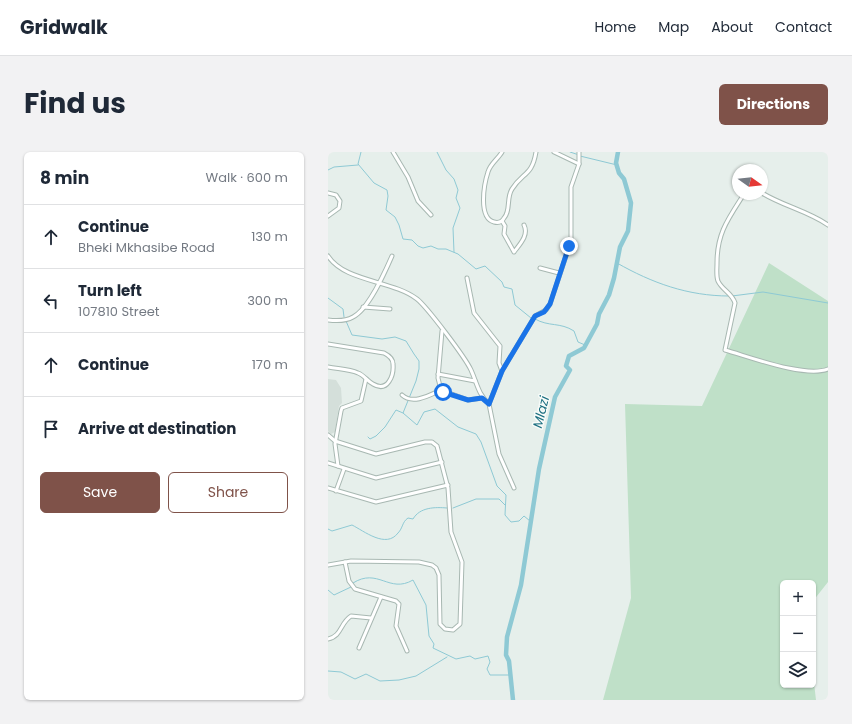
<!DOCTYPE html>
<meta charset="utf-8">
<style>
body{margin:0;font-family:Poppins,sans-serif;background:#f2f2f3;color:#1f2937}
.controls{position:absolute;right:12px;bottom:12px;display:grid;overflow:hidden;border-radius:6px;box-shadow:0 1px 3px #0004}
.controls button{width:36px;height:36px;display:grid;place-items:center;padding:0;border:0;border-bottom:1px solid #e0e1e3;background:#fff;color:#1f2937;font:20px sans-serif}
.compass{position:absolute;left:404px;top:12px;width:36px;height:36px;border-radius:50%;background:#fff;box-shadow:0 1px 3px #0004;rotate:105deg}
.stop{position:absolute;width:12px;height:12px;margin:-9px;border:3px solid #1a73e8;border-radius:50%;background:#fff}
.stop.end{background:#1a73e8;border-color:#fff;box-shadow:0 1px 4px #0008}
.list{margin:0;padding:0;list-style:none}
h2{display:flex;justify-content:space-between;align-items:center;height:52px;margin:0;padding:0 16px;font-size:17px}
h2 small{font-size:13px;font-weight:400;color:#747a83}
.list li{display:grid;grid-template-columns:26px 1fr auto;gap:12px;align-items:center;box-sizing:border-box;height:64px;padding:0 16px;border-top:1px solid #e0e1e3}
.list b{display:block;font-size:15px;white-space:nowrap}
.list p{margin:0;font-size:13px;white-space:nowrap;color:#747a83}
.list em{font-size:13px;font-style:normal;color:#747a83}
.actions{display:flex;gap:8px;padding:12px 16px}
.actions a{flex:1;padding:9px 0;border:1px solid #7f5249;border-radius:6px;text-align:center;font-size:14px;color:#7f5249}
.actions .main{background:#7f5249;color:#fff}
.icon{flex:none;width:22px;height:22px;fill:none;stroke:currentColor;stroke-width:2;stroke-linecap:round;stroke-linejoin:round}
.map{position:relative;flex:none;width:500px;height:548px;overflow:hidden;border-radius:6px}
header{display:flex;align-items:center;gap:24px;box-sizing:border-box;height:56px;padding:0 20px;background:#fff;border-bottom:1px solid #e0e1e3}
header strong{font-size:19px}
nav{display:flex;gap:22px;margin-inline-start:auto;font-size:14px}
.intro{display:flex;align-items:center;justify-content:space-between;box-sizing:border-box;height:96px;padding:0 24px}
h1{margin:0;font-size:28px}
.button{padding:10px 18px;border-radius:6px;background:#7f5249;color:#fff;font-size:14px;font-weight:700}
main{display:flex;gap:24px;padding:0 24px}
aside{flex:1;background:#fff;border-radius:6px;box-shadow:0 1px 3px #0004}
.map>svg:first-child{display:block}
.built{fill:#d4dfda}
.green{fill:#bfe0c8}
.lines{fill:none;stroke-linecap:round;stroke-linejoin:round}
.stream{stroke:#8ec9d4;stroke-width:1}
.river{stroke:#8ec9d4;stroke-width:4.5}
.minor-casing{stroke:#a8b8b2;stroke-width:5}
.minor{stroke:#fff;stroke-width:3}
.route{stroke:#1a73e8;stroke-width:5}
.labels{text-anchor:middle;dominant-baseline:central;stroke-width:3;stroke-linejoin:round;paint-order:stroke}
.water-label{font-size:13px;font-style:italic;fill:#1c6f80;stroke:#f7fbf9}
</style>
<header>
<strong>Gridwalk</strong>
<nav><a>Home</a><a>Map</a><a>About</a><a>Contact</a></nav>
</header>
<div class="intro"><h1>Find us</h1><a class="button">Directions</a></div>
<main>
<aside>
<h2>8 min<small>Walk · 600 m</small></h2>
<ul class="list">
<li><svg class="icon" aria-label="ahead" viewBox="0 0 24 24"><path d="M12 20V5M6 11l6-6 6 6"/></svg><div><b>Continue</b><p>Bheki Mkhasibe Road</p></div><em>130 m</em></li>
<li><svg class="icon" aria-label="left" viewBox="0 0 24 24"><path d="M17 20v-9H6M10 6l-5 5 5 5"/></svg><div><b>Turn left</b><p>107810 Street</p></div><em>300 m</em></li>
<li><svg class="icon" aria-label="ahead" viewBox="0 0 24 24"><path d="M12 20V5M6 11l6-6 6 6"/></svg><div><b>Continue</b></div><em>170 m</em></li>
<li><svg class="icon" aria-label="arrive" viewBox="0 0 24 24"><path d="M6 21V4h12l-3 4 3 4H6"/></svg><div><b>Arrive at destination</b></div></li>
</ul>
<div class="actions"><a class="main">Save</a><a>Share</a></div>
</aside>
<div class="map">
<svg width="500" height="548" viewBox="0 0 500 548">
<rect width="100%" height="100%" fill="#e6efeb"/>
<path class="built" d="M0,227L8,228L13,236L14,251L11,254L7,280L3,282L0,279Z"/>
<path class="green" d="M441,111L500,149V430L485,449V431H455V533H485V522L488,548H275L303,446L297,252L374,254Z"/>
<g class="lines">
<g class="stream">
<path d="M33,0L30,12L46,31L59,38L60,44L58,58L67,65L71,73L75,87L84,88L90,94L95,96L103,94L110,97H118L130,102L148,117L157,114L174,130L176,135L184,137L187,153L203,166"/>
<path d="M109,0L118,18L126,27L130,38L128,46L132,56L125,76L126,100"/>
<path d="M242,0L251,3"/>
<path d="M252,4L289,13"/>
<path d="M0,18L6,15L30,13"/>
<path d="M289,111C324,131 360,144 401,144"/>
<path d="M404,144L435,140L500,151"/>
<path d="M0,146L15,157L16,165"/>
<path d="M207,167C221,175 232,170 246,179L250,190L257,193"/>
<path d="M18,169L24,183L54,187L67,185L78,189L86,202L91,209V217L88,229L75,261L89,273L96,260L107,257L130,275L148,282L153,290L169,334L178,343L177,363L183,370L191,369L196,364L202,369"/>
<path d="M40,285L42,287L48,284L57,275L68,258L75,261"/>
<path d="M125,356L148,347H171L177,353"/>
<path d="M0,377L4,379L24,373C36,379 58,397 70,381C75,376 74,370 80,366L85,367C92,355 107,355 119,356"/>
<path d="M25,431C50,415 61,442 85,428L98,453L101,484L106,492L105,496L128,507L142,504L147,507L160,504L162,510L159,517L162,523H181"/>
<path d="M0,438L6,443L23,435"/>
<path d="M0,519L13,520L27,527L38,522L52,529L71,528L88,524L119,505"/>
</g>
<path class="river" d="M185,548L181,509L178,503L179,485L193,433L211,317L227,245L242,218L238,214L241,204L256,196L269,172L271,162L281,143L286,126L292,95L300,79L303,51L296,27L291,21L288,11L290,0"/>
<g class="minor-casing">
<g id="minor">
<path d="M65,0L80,25L90,49L103,63"/>
<path d="M174,0C170,7 162,12 160,20C156,32 150,66 166,70C170,71 174,70 176,66C183,59 178,46 184,37C195,20 204,24 208,0"/>
<path d="M251,0V12"/>
<path d="M0,41L8,43L12,49L11,56L0,64"/>
<path d="M434,41C455,54 480,59 500,73"/>
<path d="M416,42C400,67 389,81 389,111C389,117 388,124 390,129C394,138 404,141 407,151L397,198C422,205 477,226 500,217"/>
<path d="M174,69L177,74L176,82L186,100C192,92 201,83 196,73"/>
<path d="M0,104C17,130 64,128 89,147C99,155 137,205 143,218C149,231 150,242 161,252"/>
<path d="M212,116L231,121"/>
<path d="M139,126L146,161L172,194L171,211L174,219"/>
<path d="M35,155L62,157"/>
<path d="M0,168C8,169 18,169 25,165C41,157 57,120 64,104"/>
<path d="M0,192L56,201C60,203 65,206 65,212C66,223 60,241 45,232C39,229 36,223 30,221C21,217 10,217 0,215"/>
<path d="M110,222L147,229"/>
<path d="M113,238L110,226L114,179"/>
<path d="M113,238L140,248L154,246"/>
<path d="M74,243C85,253 102,243 113,238"/>
<path d="M0,283L7,289L48,302L97,290H104L109,294L120,336L123,380L134,410L132,472L125,478L117,477L112,472L111,423L108,416L104,413L91,410L23,409L0,413"/>
<path d="M0,311L48,326L114,310"/>
<path d="M10,314L7,292L13,259L14,256L33,249L38,227"/>
<path d="M0,336L48,350L120,333"/>
<path d="M186,336L171,302L161,252L174,219L207,164L218,158L222,152L243,89V35L251,12L226,0"/>
<path d="M8,339L16,317"/>
<path d="M17,410L21,429L27,437L68,449L71,452L68,474L79,499"/>
<path d="M0,487C14,484 12,471 23,464L43,466"/>
<path d="M31,496L53,445"/>
</g>
</g>
<use href="#minor" class="minor"/>
</g>
<g class="lines">
<path class="route" d="M115,240L140,248L154,246L161,252L174,219L207,164L216,160L222,152L241,94"/>
</g>
<g class="labels">
<g class="water-label">
<text transform="translate(213 260) rotate(-76)">Mlazi</text>
</g>
</g>
</svg>
<div class="controls">
<button>+</button>
<button>−</button>
<button><svg class="icon" aria-label="layers" viewBox="0 0 24 24"><path d="M12 4l9 5-9 5-9-5zM3 14l9 5 9-5"/></svg></button>
</div>
<svg class="compass" viewBox="-18 -18 36 36"><path d="M0-13l5 13h-10z" fill="#e53935"/><path d="M0 13l5-13h-10z" fill="#747a83"/></svg>
<div class="stop" style="left:115px;top:240px"></div>
<div class="stop end" style="left:241px;top:94px"></div>
</div>
</main>
